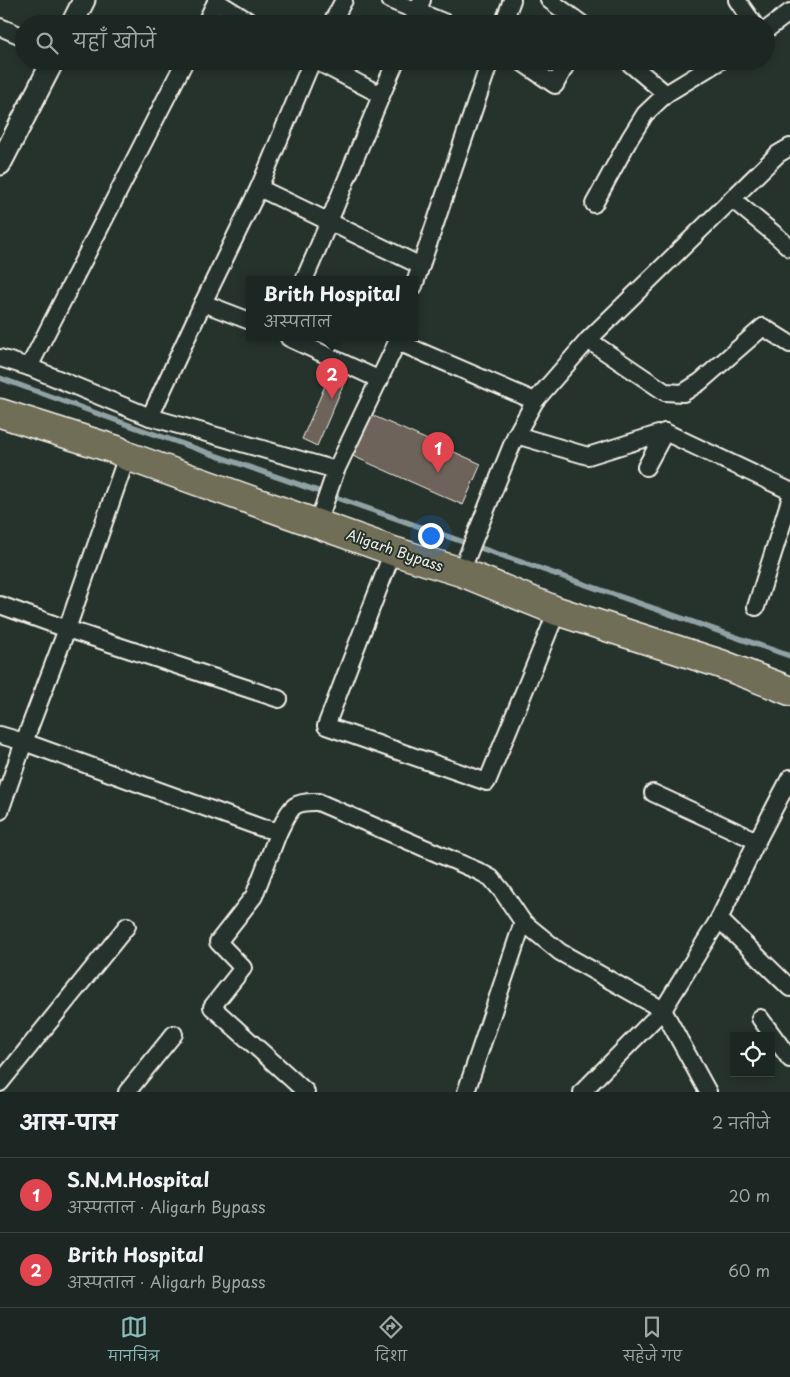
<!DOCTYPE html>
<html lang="hi">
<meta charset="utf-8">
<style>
body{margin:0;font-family:"Playpen Sans","Playpen Sans Deva",sans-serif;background:#29322f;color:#f1f3f6}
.controls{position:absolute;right:15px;bottom:15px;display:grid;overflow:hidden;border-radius:0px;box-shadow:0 2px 8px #0003}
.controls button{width:45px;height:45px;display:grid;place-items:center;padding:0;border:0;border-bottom:1px solid #3a4340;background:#1c2622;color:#f1f3f6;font:25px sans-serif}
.you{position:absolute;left:430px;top:535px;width:18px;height:18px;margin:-12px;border:4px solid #fff;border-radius:50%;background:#1a73e8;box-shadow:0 0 0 8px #1a73e833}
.badge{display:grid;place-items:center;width:32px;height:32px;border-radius:50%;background:#8bbbb9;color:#fff;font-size:16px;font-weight:700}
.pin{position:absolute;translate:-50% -41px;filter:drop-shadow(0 1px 2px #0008)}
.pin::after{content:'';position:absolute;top:26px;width:18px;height:15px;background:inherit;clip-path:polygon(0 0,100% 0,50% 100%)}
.popup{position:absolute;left:246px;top:276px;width:172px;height:65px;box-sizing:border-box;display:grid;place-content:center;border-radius:0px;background:#1c2622;filter:drop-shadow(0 1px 4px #0005);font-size:16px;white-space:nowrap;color:#a0a5a5}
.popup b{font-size:19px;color:#f1f3f6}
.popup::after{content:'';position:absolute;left:50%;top:100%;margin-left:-10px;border:10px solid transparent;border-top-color:#1c2622}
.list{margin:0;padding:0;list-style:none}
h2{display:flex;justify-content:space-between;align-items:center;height:65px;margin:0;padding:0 20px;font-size:21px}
h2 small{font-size:16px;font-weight:400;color:#a0a5a5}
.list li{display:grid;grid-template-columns:32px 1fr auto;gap:15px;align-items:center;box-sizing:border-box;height:75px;padding:0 20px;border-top:1px solid #3a4340}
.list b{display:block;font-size:19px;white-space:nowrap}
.list p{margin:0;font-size:16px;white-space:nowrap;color:#a0a5a5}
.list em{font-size:16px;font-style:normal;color:#a0a5a5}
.icon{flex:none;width:28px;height:28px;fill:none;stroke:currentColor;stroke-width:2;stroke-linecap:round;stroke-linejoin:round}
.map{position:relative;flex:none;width:790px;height:1092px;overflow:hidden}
.search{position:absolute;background:#1c2622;box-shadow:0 2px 8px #0003;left:15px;right:15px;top:15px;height:55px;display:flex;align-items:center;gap:12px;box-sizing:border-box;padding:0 18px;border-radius:28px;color:#a0a5a5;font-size:19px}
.sheet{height:215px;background:#1c2622}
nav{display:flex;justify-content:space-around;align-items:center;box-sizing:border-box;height:70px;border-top:1px solid #3a4340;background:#1c2622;font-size:14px;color:#a0a5a5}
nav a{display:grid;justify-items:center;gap:2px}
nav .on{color:#8bbbb9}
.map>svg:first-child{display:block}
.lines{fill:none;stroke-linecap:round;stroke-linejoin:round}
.stream{stroke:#91a2a4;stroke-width:5.5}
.building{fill:#6e635a;stroke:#f4f1e8}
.minor-casing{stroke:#f4f1e8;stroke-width:20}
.tertiary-casing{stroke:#f4f1e8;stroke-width:25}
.trunk-casing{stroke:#f4f1e8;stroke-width:31}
.minor{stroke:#26332d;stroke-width:16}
.tertiary{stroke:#26332d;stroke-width:21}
.trunk{stroke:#716e59;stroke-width:28}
.labels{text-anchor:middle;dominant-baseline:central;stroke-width:4;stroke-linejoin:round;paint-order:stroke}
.street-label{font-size:14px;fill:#f4f1e8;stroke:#26332d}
</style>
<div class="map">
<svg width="790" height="1092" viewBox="0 0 790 1092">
<rect width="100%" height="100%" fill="#26332d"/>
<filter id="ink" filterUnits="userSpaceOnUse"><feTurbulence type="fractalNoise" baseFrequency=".02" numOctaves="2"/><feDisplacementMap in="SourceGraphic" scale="10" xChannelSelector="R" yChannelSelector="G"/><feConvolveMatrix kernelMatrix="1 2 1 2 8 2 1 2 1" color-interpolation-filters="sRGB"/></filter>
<g filter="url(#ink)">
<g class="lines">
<path class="stream" d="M0,378L137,428L790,656"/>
</g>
<g class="building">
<path d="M334,365L349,372L317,446L302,439Z"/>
<path d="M365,412L481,464L463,505L346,453Z"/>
</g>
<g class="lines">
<g class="minor-casing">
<g id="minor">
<path d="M390,0L448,24"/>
<path d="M549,0L582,24"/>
<path d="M737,0L754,24"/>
<path d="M216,1L253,24"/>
<path d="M205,24L217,0"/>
<path d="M331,24L344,0"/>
<path d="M412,24L422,0"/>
<path d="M503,24L512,0"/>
<path d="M0,27L24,37"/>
<path d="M766,30L790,12"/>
<path d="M316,61L381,95"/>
<path d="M520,61L555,85L568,61"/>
<path d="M627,61L666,94L720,61"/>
<path d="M259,188L421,266"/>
<path d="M732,199L778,237L790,248"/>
<path d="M594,204L630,138L645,114L666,94"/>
<path d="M304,280C336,208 364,134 396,61"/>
<path d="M414,286L490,61"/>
<path d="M203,303L250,321"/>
<path d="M289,338L380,380"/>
<path d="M588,340L665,392L683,393L700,382L763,327L790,344"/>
<path d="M398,342L535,401"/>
<path d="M0,358L29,367L150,417L336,470"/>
<path d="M29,367L185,61"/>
<path d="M150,417L203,303L259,188L312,61"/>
<path d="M516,435L588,456L665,432"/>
<path d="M646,467L665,432L790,491"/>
<path d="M317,523L324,505L336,470L399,338"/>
<path d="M393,551L326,726L487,782L557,611"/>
<path d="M461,572L516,435L535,401L588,340L778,154L790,147"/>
<path d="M0,605L67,629L279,699"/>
<path d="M756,607L790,500"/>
<path d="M0,735L24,742L262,828L279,831C291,809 290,801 318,802L478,871L491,878L502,891L523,922L560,952L663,1010L719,919L757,841L790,778"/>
<path d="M653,793L757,841"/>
<path d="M0,811L24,742L67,629L127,456"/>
<path d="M279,831L254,896L218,942L243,968L212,1007L306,1092"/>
<path d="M719,919L790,988"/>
<path d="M760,1018L790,1059"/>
<path d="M0,1083L127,926"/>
<path d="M127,1092L174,1034"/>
<path d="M466,1092L523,922"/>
<path d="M582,1092L663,1010L708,1092"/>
</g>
</g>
<g class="tertiary-casing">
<g id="tertiary">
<path d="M72,24L84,0"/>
<path d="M0,164L53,61"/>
</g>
</g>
<g class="trunk-casing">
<path id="trunk" d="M0,413L117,450L127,456L393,551L461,572L557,611L721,664L790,691"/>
</g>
<use href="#minor" class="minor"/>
<use href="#tertiary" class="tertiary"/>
<use href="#trunk" class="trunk"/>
</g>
</g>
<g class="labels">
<g class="street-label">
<text transform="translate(395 550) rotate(19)">Aligarh Bypass</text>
</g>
</g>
</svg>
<div class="controls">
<button><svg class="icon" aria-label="locate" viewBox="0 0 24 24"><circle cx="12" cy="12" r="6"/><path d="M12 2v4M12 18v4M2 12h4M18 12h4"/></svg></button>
</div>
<div class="you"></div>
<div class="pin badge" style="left:438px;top:473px;background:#e0444e">1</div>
<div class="pin badge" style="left:332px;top:399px;background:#e0444e">2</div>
<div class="popup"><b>Brith Hospital</b>अस्पताल</div>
<div class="search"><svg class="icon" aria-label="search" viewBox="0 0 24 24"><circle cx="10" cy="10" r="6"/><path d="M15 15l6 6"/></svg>यहाँ खोजें</div>
</div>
<section class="sheet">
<h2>आस-पास<small>2 नतीजे</small></h2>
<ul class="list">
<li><span class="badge" style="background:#e0444e">1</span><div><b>S.N.M.Hospital</b><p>अस्पताल · Aligarh Bypass</p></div><em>20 m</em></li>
<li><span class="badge" style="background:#e0444e">2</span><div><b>Brith Hospital</b><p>अस्पताल · Aligarh Bypass</p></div><em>60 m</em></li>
</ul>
</section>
<nav>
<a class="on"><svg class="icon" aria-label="map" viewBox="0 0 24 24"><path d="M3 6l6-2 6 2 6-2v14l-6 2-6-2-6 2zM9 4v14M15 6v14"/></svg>मानचित्र</a>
<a><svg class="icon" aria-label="directions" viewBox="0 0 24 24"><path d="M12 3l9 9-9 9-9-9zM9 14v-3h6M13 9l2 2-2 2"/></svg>दिशा</a>
<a><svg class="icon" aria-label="saved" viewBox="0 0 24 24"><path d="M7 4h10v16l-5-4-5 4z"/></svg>सहेजे गए</a>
</nav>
